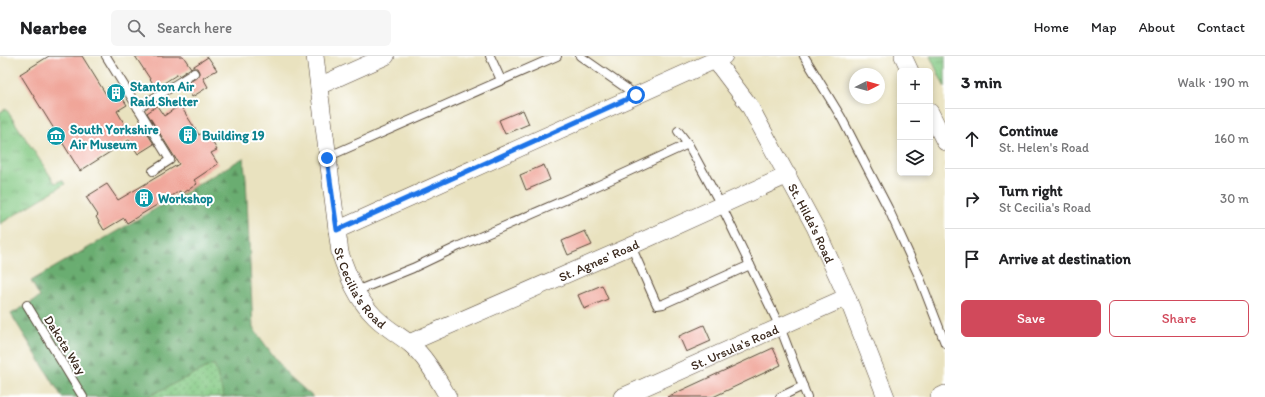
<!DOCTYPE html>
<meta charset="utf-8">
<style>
body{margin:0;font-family:Itim,sans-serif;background:#f6f6f6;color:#202124}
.controls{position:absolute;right:12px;top:12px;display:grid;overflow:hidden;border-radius:6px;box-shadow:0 2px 6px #0003}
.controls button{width:36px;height:36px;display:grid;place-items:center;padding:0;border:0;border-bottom:1px solid #e0e0e0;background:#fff;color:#202124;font:20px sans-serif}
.compass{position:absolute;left:849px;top:12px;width:36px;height:36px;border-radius:50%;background:#fff;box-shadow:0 2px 6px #0003;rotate:84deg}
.stop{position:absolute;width:12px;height:12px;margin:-9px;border:3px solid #1a73e8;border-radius:50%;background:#fff}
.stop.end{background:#1a73e8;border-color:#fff;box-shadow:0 1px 4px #0008}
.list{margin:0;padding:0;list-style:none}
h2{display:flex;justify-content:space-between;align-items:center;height:52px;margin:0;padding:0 16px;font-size:17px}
h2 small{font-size:13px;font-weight:400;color:#757577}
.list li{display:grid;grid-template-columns:26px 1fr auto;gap:12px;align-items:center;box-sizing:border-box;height:60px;padding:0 16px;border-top:1px solid #e0e0e0}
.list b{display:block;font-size:15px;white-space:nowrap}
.list p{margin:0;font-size:13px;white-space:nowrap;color:#757577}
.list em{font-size:13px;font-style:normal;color:#757577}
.actions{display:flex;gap:8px;padding:12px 16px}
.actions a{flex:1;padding:9px 0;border:1px solid #d1495b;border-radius:6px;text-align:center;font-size:14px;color:#d1495b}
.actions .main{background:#d1495b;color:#fff}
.icon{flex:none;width:22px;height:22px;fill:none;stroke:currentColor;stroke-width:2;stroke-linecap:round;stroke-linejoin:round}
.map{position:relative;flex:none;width:945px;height:341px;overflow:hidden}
header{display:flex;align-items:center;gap:24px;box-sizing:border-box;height:56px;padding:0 20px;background:#fff;border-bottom:1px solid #e0e0e0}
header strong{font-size:19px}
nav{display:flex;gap:22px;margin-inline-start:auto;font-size:14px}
.search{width:280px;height:36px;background:#f6f6f6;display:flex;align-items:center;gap:10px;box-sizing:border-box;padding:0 14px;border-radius:6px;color:#757577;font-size:15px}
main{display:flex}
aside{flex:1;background:#fff}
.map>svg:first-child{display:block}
.grass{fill:url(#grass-tufts);stroke:#5f7a50}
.forest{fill:url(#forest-firs);stroke:#526c48}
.park{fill:url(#park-dots);stroke:#5f7a50}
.building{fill:#f0a599}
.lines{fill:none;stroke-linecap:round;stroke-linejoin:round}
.lane-casing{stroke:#554636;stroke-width:10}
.street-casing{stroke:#554636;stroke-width:18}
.lane{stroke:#fff;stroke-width:8}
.street{stroke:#fff;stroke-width:17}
.route{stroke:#1a73e8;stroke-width:5}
.labels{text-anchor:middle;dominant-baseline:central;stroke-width:4;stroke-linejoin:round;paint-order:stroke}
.culture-label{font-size:13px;font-weight:bold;fill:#0d838f;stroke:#fff;text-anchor:start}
.street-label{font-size:13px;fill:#3b2a1e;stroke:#fff}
</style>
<header>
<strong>Nearbee</strong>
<div class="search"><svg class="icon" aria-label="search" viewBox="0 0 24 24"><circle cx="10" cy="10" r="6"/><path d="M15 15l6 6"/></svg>Search here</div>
<nav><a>Home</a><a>Map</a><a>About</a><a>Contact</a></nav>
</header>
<main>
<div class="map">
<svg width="945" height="341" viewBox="0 0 945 341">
<defs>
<pattern id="grass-tufts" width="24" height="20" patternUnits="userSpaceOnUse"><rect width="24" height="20" fill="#83c983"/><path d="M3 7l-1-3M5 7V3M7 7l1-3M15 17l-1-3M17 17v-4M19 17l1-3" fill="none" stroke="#6ca36b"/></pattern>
<pattern id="forest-firs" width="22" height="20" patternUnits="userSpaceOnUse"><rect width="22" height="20" fill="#6aad71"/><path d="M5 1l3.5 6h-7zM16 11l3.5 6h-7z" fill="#588d5c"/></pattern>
<pattern id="park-dots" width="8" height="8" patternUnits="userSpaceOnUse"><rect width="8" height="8" fill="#83c983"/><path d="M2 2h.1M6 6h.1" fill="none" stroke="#6ca36b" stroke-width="1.8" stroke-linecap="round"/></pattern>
</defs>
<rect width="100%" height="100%" fill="#fff"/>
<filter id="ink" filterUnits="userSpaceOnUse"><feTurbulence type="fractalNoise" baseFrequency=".025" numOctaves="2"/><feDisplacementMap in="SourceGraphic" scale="8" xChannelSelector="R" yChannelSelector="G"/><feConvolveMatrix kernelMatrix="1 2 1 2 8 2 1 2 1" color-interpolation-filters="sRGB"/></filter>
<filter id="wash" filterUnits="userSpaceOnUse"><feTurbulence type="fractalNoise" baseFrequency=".012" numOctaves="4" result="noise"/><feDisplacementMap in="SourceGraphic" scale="16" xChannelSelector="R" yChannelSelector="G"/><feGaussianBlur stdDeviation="0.9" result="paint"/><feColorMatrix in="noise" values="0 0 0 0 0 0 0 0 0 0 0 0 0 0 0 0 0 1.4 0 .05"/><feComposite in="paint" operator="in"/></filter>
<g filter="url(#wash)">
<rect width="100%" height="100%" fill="#e9e2bf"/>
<g class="grass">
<path d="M930,0H945V32Z"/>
<path d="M6,53L55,127L62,124L65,128L0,168V56Z"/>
</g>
<path class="forest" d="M243,102L246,122L253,272L287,318L313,341H219L214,309L147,341H62L11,258L40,241L31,225Z"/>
<path class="park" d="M214,308L224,341H147Z"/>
<g id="blocks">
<g class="building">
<path d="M49,0H82L107,40L117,34L127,49L117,55L129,76L141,68L154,88L138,98L129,84L80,115L20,18Z"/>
<path d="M135,0H183L191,12L208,1L217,14L203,22L208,31L192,41L185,29L199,20V16L197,12H191L179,20L178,18L156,32Z"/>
<path d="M180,49L199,79L206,75L217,94L211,97L218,108L194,124L197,128L182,138L180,135L127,167L124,162L104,174L96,161L98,159L86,141L107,128L118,144L179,108L147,57L157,50L164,60Z"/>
<path d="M523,54L529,68L505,78L499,64Z"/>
<path d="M544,109L550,124L526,134L520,119Z"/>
<path d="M585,175L592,189L568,199L562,185Z"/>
<path d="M602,229L608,243L584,253L578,239Z"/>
<path d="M704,269L711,285L686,296L679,280Z"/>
<path d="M773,292L781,309L713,341H667Z"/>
</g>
</g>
</g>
<g filter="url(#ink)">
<use href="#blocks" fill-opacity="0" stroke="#554636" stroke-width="1"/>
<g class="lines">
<g class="lane-casing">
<g id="lane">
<path d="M106,0L170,104L153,115"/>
<path d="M490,0L501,24"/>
<path d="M580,0L636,39"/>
<path d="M804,0L841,61L888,152L919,220L945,287"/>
<path d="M138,52L194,17"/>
<path d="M678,75L688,88L721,149L750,209L780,271L807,341"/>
<path d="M327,101L557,0"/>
<path d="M631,190L657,249L663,248L750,209"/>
<path d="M356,235L413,212L459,190L599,129L688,88"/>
<path d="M27,249L83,341"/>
<path d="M780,341L803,330"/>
</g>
</g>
<g class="street-casing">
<g id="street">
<path id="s1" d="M315,0L340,197C348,220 357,243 375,261C385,271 397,278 409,287C426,301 437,322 448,341"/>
<path d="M903,0L910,15"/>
<path id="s2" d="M715,4L749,49L815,171L847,241L886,341"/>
<path d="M319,30L386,0"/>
<path d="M930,56L945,86"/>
<path d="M337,174L724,0"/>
<path id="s3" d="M409,287L631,190L788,119"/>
<path id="s4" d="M622,341L847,241"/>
<path d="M939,341L945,338"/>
</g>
</g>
<use href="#lane" class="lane"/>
<use href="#street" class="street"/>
</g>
</g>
<g class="lines" filter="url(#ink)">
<path class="route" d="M327,102L337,174L636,39"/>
</g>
<defs>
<g id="building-disc" transform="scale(1)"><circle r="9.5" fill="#0f9aa8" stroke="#fff"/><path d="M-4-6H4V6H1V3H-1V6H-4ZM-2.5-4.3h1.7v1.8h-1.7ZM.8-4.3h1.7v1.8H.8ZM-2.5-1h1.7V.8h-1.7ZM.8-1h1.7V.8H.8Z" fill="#fff"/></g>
<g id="museum-disc" transform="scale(1)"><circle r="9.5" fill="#0f9aa8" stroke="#fff"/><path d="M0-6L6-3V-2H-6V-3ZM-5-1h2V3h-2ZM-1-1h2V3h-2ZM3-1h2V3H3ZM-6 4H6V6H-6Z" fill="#fff"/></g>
</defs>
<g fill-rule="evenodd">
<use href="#building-disc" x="116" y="37"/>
<use href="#building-disc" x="188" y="79"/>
<use href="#museum-disc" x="56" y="80"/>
<use href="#building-disc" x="144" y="142"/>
</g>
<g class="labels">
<g class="culture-label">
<text x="130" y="30">Stanton Air<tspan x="130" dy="15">Raid Shelter</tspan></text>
<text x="70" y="73">South Yorkshire<tspan x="70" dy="15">Air Museum</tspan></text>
<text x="202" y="79">Building 19</text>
<text x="158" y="142">Workshop</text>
</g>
<g class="street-label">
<text stroke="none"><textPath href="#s2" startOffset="190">St. Hilda's Road</textPath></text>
<text stroke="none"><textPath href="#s3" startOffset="207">St. Agnes' Road</textPath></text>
<text stroke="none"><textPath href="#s1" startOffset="239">St Cecilia's Road</textPath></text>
<text transform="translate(65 289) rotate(58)">Dakota Way</text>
<text stroke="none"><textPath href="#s4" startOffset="123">St. Ursula's Road</textPath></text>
</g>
</g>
</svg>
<div class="controls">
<button>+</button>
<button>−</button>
<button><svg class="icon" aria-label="layers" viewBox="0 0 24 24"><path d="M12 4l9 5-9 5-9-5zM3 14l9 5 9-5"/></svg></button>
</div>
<svg class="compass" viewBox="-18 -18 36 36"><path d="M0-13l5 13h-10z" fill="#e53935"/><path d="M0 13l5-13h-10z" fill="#757577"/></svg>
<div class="stop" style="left:636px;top:39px"></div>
<div class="stop end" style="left:327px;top:102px"></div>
</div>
<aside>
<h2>3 min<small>Walk · 190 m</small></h2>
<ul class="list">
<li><svg class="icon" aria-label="ahead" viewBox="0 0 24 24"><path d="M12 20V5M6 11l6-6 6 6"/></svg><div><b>Continue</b><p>St. Helen's Road</p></div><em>160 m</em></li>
<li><svg class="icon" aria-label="right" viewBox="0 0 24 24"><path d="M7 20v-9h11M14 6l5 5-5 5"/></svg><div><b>Turn right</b><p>St Cecilia's Road</p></div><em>30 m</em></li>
<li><svg class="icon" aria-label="arrive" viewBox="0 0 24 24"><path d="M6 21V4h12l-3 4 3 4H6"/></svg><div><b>Arrive at destination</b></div></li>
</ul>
<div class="actions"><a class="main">Save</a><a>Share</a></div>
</aside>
</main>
